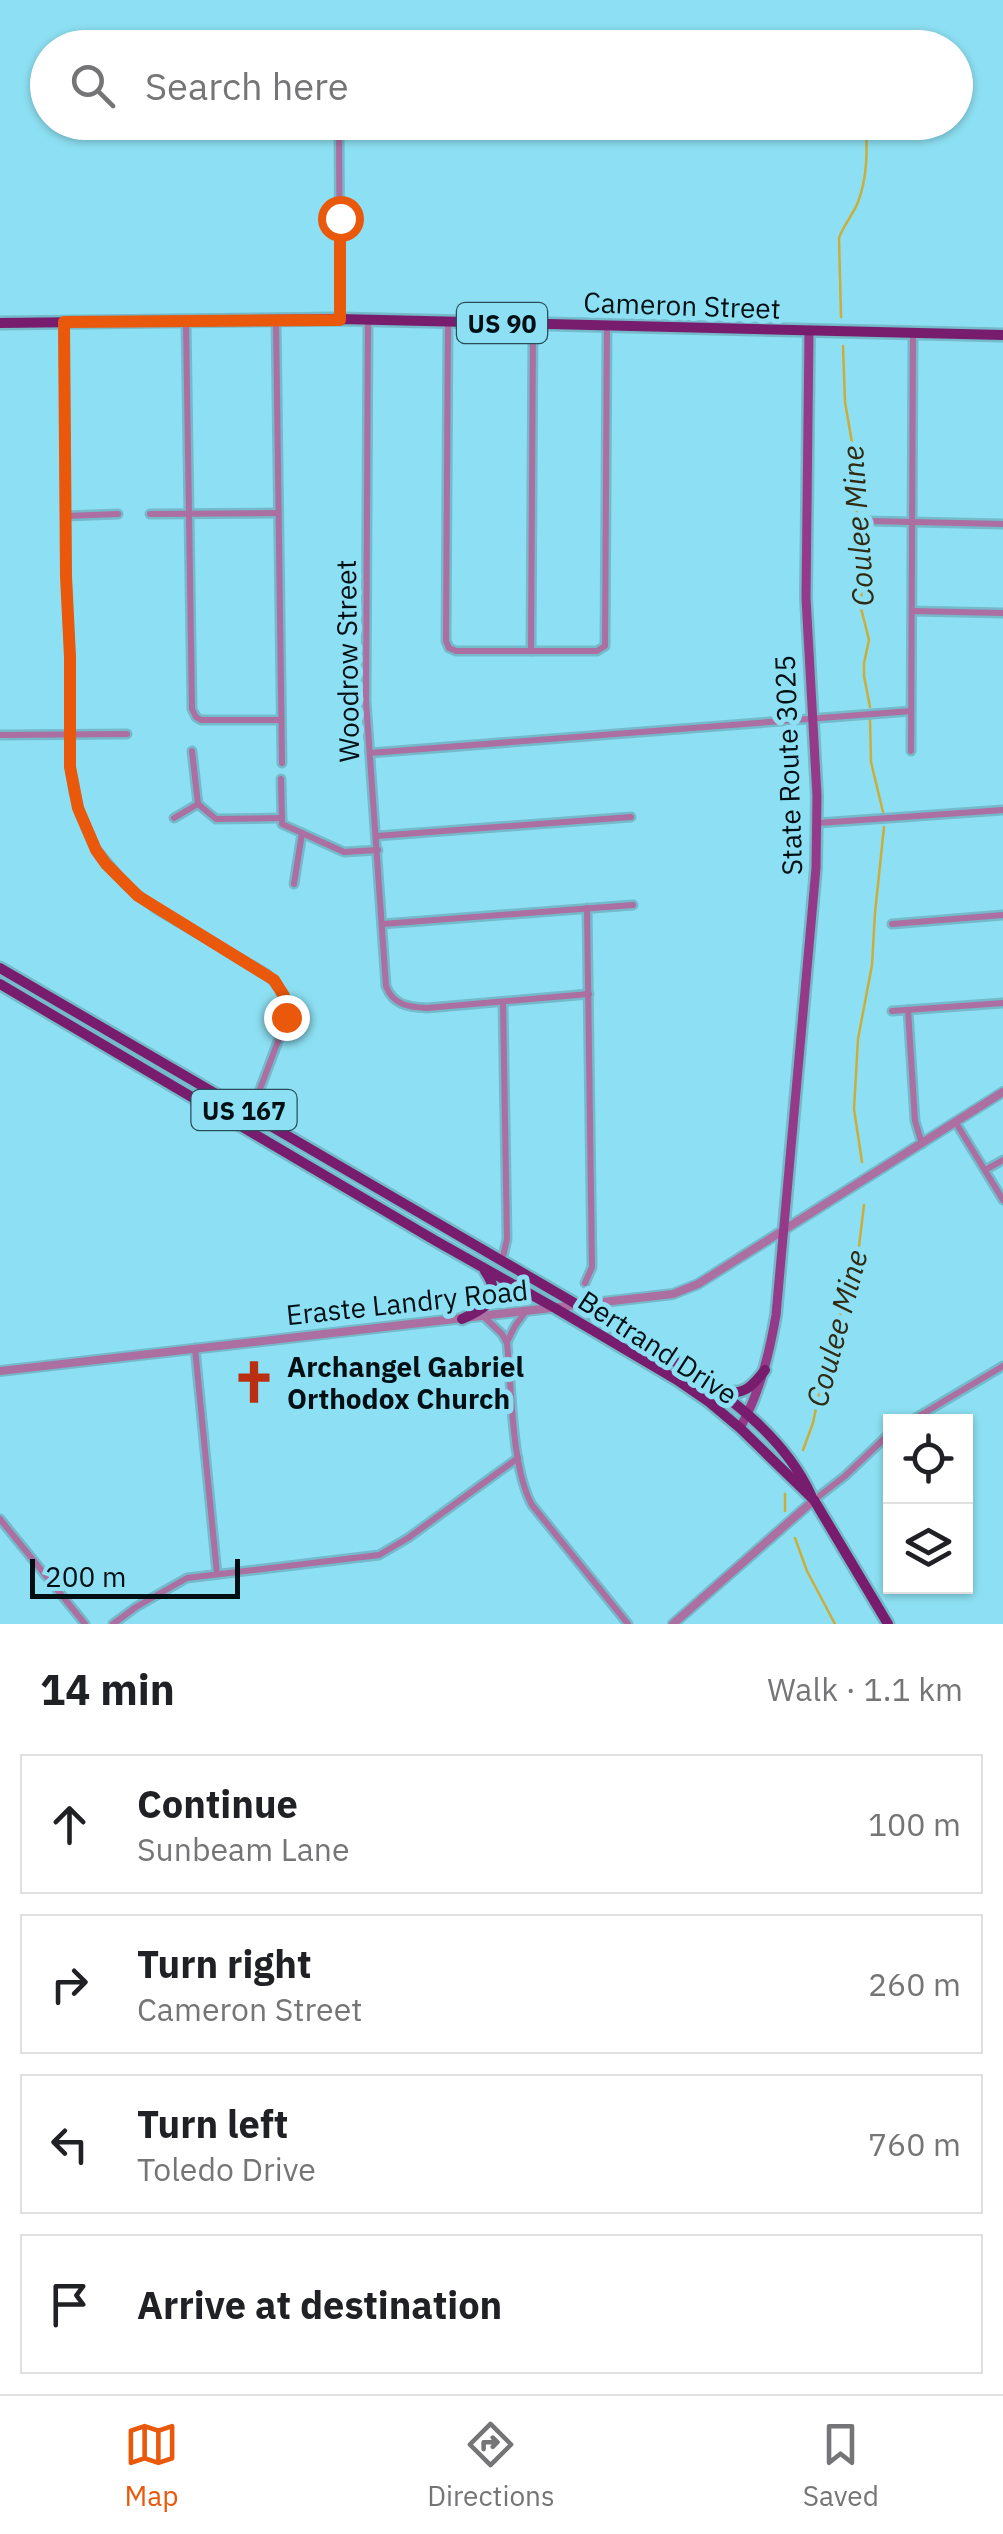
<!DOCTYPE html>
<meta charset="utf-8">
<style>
body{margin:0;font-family:"IBM Plex Sans",sans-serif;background:#f6f6f6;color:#202124}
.controls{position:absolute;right:30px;bottom:30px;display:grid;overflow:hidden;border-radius:0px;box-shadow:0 2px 8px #0004}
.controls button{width:90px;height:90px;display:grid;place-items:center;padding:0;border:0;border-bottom:2px solid #e0e0e0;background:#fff;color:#202124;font:50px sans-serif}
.scale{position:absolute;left:30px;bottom:25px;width:210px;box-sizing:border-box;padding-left:10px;border:5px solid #000f14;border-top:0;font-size:28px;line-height:35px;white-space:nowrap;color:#000f14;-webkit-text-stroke:8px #8de0f3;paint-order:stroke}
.stop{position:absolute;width:30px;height:30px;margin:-22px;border:8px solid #ea580c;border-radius:50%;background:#fff}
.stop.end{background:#ea580c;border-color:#fff;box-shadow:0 2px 10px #0008}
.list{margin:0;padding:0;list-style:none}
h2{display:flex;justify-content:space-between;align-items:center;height:130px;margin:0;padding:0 40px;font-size:42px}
h2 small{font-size:32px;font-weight:400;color:#757577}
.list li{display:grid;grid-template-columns:65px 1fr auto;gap:30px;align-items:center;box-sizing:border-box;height:140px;margin:0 20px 20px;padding:0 20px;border:2px solid #e0e0e0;border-radius:0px}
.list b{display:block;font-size:38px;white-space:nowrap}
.list p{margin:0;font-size:32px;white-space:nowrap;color:#757577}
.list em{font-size:32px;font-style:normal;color:#757577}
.icon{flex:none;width:55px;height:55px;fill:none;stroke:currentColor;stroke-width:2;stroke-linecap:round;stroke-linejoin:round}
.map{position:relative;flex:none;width:1003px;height:1624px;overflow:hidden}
.search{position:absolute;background:#fff;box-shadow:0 2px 8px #0004;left:30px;right:30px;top:30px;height:110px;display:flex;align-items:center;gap:25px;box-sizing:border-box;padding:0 35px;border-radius:55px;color:#757577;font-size:38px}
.sheet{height:770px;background:#fff}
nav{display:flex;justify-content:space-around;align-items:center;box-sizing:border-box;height:140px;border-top:2px solid #e0e0e0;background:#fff;font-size:28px;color:#757577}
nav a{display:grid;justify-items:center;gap:5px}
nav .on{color:#ea580c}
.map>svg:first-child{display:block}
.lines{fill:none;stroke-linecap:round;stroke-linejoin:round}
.stream{stroke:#ccad3a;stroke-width:2.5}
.minor-casing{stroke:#74bacb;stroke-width:11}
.tertiary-casing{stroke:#74bacb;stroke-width:12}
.secondary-casing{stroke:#74bacb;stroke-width:14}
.primary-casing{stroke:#74bacb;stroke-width:15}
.minor{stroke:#ac6fa1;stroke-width:6}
.tertiary{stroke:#ac6fa1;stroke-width:8}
.secondary{stroke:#953a89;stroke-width:9}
.primary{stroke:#781d6e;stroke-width:10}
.route{stroke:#ea580c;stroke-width:12}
.labels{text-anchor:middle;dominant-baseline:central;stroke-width:10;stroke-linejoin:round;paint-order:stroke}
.shield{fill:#8de0f3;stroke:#2a4e57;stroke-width:2.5}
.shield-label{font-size:25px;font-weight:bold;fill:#000f14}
.street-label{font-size:28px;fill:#000f14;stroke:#8de0f3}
.poi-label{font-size:28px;font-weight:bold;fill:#000f14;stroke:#8de0f3;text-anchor:start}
.water-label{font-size:30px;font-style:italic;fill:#322b13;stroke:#8de0f3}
</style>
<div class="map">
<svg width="1003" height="1624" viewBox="0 0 1003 1624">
<rect width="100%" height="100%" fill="#8de0f3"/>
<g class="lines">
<g class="stream">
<path d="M841,317L839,238C844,224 853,215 858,202C868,176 867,150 866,122"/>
<path d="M843,346L845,402L855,460L857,514L863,564L861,608L869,640L864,663V676L870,707"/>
<path d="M870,720L871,762L883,812"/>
<path d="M862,1162L854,1109L858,1039L872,965L875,913L884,827"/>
<path d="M803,1450L813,1423L829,1346L856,1271L864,1205"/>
<path d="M785,1494V1511"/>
<path d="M795,1538L807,1571L835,1624"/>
</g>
<g class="minor-casing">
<g id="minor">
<path d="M339,122L340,318"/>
<path d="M276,320L282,763"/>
<path d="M368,320L366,701L386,986C393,1005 408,1007 427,1008L589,994"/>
<path d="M186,321L192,709L196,717L201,720H280"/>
<path d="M448,321L446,641L449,648L456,651H597L605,646L607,326"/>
<path d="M64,323L66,576L70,657V767L74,793L81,816L96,849L127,886L156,909L267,974L282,992L286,1010L283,1028L251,1113"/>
<path d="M150,514L278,513"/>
<path d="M66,516L118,514"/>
<path d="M868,521L1003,524"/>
<path d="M912,611L1003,613"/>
<path d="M531,651L533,324"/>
<path d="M0,735L127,734"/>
<path d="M911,751L913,334"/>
<path d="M370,753L911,711"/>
<path d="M281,779L282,824L344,852L378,850"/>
<path d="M198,804L216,819L282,818"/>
<path d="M174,818L198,804L192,751"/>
<path d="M818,823L1003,810"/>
<path d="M377,836L631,817"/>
<path d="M294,884L302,833"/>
<path d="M382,924L633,905"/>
<path d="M892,924L1003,915"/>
<path d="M908,1010L915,1121L922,1144"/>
<path d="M892,1011L1003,1003"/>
<path d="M956,1123L1003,1200"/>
<path d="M985,1170L1003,1160"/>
<path d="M502,1261L507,1239L503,1002"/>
<path d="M585,1283L592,1267L587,908"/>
<path d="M483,1316L502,1334L507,1343C512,1389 511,1467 532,1505L628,1624"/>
<path d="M507,1342L515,1326L526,1311"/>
<path d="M195,1348L217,1574"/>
<path d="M909,1422L1003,1366"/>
<path d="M814,1500L845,1476L890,1433"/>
<path d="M0,1519L85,1624"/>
<path d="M113,1624L136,1607L187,1578L379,1555L408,1538L518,1458"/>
</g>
</g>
<g class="tertiary-casing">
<g id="tertiary">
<path d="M0,1371L673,1294L698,1284L1003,1092"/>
<path d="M673,1624L814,1500"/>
</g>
</g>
<g class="secondary-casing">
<path id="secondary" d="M740,1428C760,1392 769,1355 776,1315L816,868L817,796L806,598L809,331"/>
</g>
<g class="primary-casing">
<g id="primary">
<path d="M0,323L340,319L1003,335"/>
<path d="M0,968L684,1367C734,1400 786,1440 811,1495"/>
<path d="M0,984L436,1241L555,1308L677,1380L709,1402L740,1428L814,1500L888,1624"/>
<path d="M462,1319C486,1308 504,1298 485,1271"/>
<path d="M721,1391C744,1396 752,1387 765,1370"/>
</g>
</g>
<use href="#minor" class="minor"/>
<use href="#tertiary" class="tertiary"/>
<use href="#secondary" class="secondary"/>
<use href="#primary" class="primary"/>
</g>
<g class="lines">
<path class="route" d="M286,1017L284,996L274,980L138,896L106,864L96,850L78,808L70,767V657L66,576L64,322L340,320V218"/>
</g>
<defs>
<g id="church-bare" transform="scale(3.45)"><path d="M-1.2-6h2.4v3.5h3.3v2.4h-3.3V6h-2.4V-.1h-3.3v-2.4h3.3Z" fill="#ba2f12" stroke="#8de0f3" stroke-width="2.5" paint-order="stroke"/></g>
</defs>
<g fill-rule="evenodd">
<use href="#church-bare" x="254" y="1382"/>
</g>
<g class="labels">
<g class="shield">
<rect x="457" y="303" width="90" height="40" rx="8"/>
<rect x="191.5" y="1090" width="105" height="40" rx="8"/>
</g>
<g class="shield-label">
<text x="502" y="323">US 90</text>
<text x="244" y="1110">US 167</text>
</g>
<g class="street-label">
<text transform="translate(682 305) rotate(2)">Cameron Street</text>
<text transform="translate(347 661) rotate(-91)">Woodrow Street</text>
<text transform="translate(788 765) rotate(-92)">State Route 3025</text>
<text transform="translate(407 1302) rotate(-6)">Eraste Landry Road</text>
<text transform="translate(658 1347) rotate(33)">Bertrand Drive</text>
</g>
<g class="poi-label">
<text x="287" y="1366">Archangel Gabriel<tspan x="287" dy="32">Orthodox Church</tspan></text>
</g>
<g class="water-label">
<text transform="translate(857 526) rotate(-94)">Coulee Mine</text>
<text transform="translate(836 1328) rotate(-75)">Coulee Mine</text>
</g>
</g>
</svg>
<div class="controls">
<button><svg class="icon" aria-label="locate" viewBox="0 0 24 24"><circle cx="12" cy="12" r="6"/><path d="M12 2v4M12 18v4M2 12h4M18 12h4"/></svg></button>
<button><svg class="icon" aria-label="layers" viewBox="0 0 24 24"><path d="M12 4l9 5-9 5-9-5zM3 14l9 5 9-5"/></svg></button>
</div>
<div class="scale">200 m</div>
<div class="stop" style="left:340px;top:218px"></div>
<div class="stop end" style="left:286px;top:1017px"></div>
<div class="search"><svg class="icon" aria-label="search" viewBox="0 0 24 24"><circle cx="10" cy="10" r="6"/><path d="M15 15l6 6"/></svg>Search here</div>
</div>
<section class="sheet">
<h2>14 min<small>Walk · 1.1 km</small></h2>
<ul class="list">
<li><svg class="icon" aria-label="ahead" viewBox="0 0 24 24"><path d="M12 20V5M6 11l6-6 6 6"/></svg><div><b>Continue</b><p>Sunbeam Lane</p></div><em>100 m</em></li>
<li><svg class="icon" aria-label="right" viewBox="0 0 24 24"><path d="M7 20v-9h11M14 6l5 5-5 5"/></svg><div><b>Turn right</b><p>Cameron Street</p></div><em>260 m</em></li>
<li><svg class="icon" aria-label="left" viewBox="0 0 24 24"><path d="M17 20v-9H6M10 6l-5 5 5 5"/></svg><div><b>Turn left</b><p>Toledo Drive</p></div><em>760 m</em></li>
<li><svg class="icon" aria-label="arrive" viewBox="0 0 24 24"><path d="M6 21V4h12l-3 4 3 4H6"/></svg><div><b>Arrive at destination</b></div></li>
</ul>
</section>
<nav>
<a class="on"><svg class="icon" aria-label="map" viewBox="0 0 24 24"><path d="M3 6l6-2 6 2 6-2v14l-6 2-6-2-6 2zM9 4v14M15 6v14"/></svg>Map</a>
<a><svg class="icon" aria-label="directions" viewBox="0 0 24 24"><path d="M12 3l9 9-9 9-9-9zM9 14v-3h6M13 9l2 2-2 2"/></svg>Directions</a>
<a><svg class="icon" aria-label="saved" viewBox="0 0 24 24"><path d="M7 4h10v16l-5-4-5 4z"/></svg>Saved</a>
</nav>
